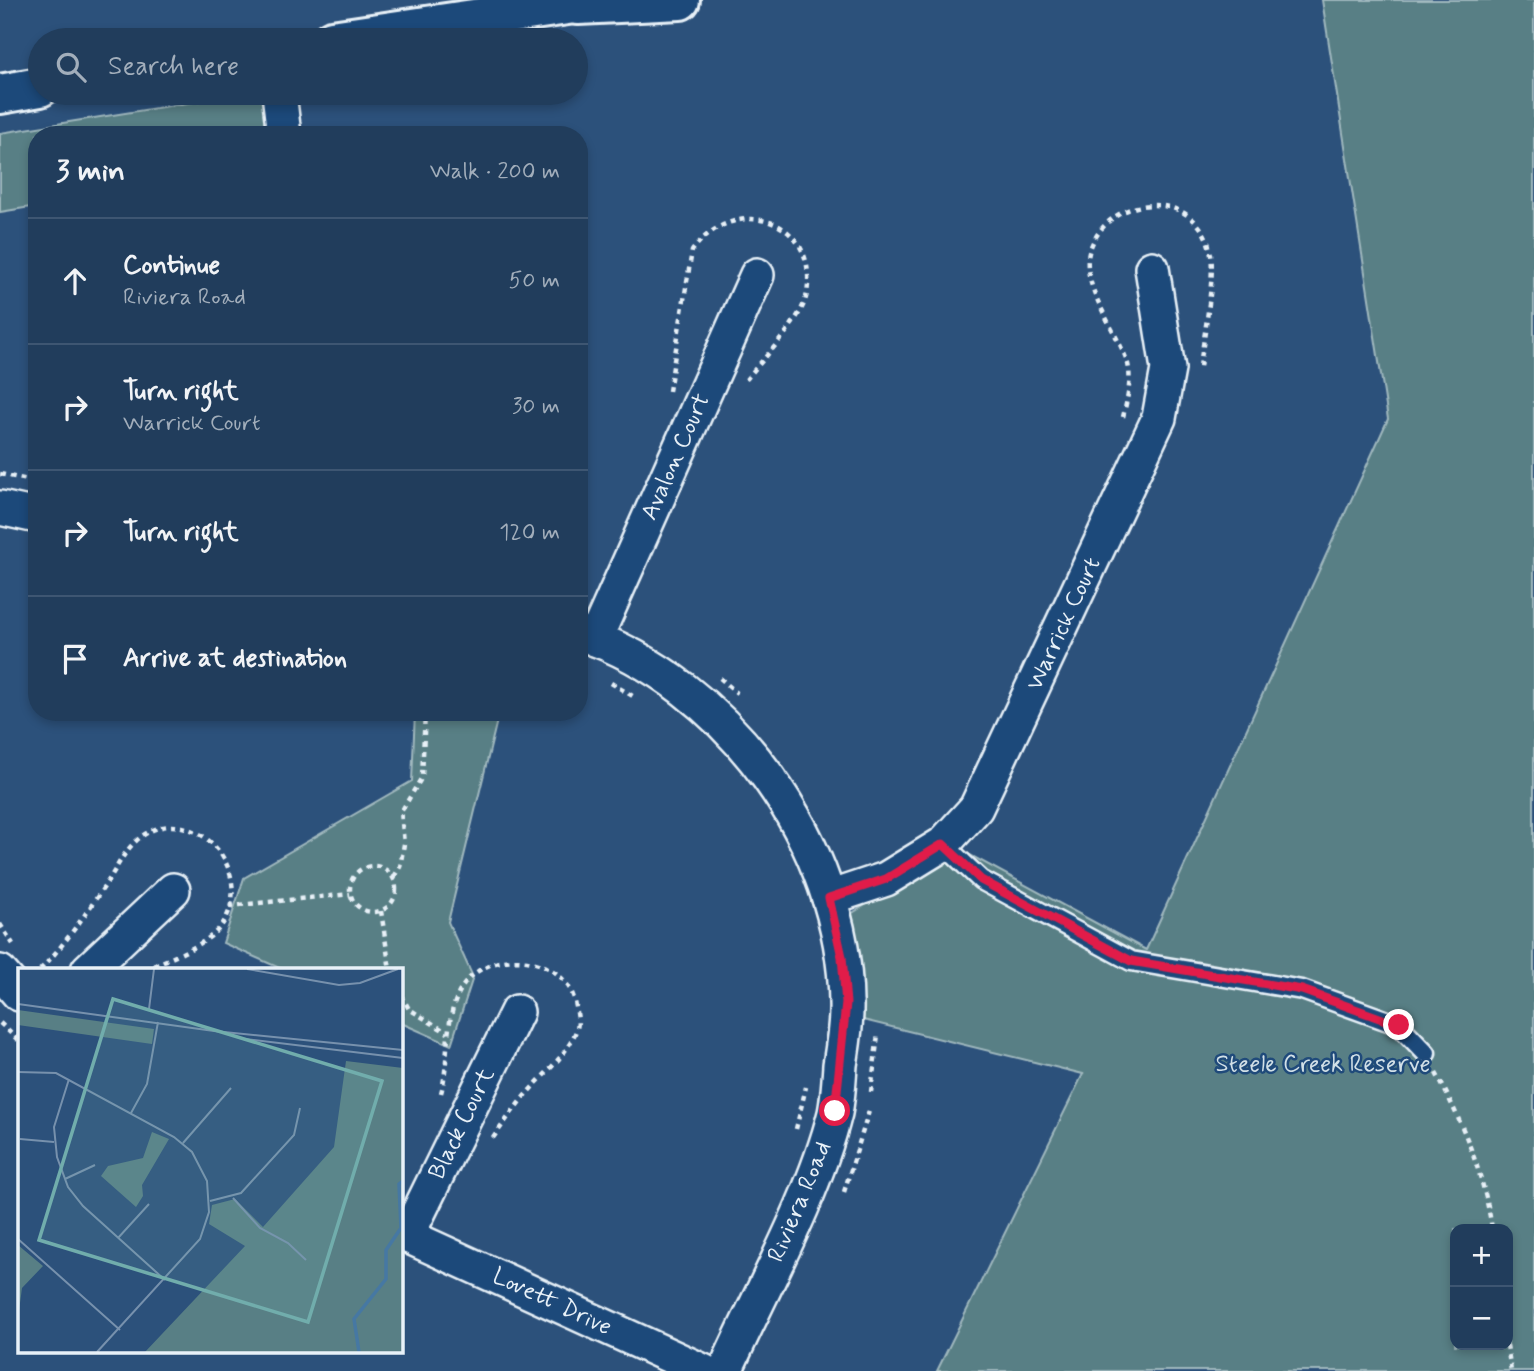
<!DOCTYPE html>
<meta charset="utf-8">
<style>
body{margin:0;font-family:Mynerve,sans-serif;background:#294462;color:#f1f3f6}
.controls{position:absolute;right:21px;bottom:21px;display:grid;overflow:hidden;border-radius:14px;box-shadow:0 4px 10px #0003}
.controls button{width:63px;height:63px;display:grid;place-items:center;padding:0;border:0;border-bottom:2px solid #3e5672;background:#213d5c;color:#f1f3f6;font:35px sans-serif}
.stop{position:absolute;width:21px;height:21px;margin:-16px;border:5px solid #e11d48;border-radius:50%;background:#fff}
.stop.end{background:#e11d48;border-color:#fff;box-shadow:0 2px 7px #0008}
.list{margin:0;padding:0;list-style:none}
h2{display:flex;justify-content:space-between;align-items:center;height:91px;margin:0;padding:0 28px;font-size:30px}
h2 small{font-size:23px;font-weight:400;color:#a2aebb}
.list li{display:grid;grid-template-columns:46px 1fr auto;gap:21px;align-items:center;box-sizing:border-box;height:126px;padding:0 28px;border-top:2px solid #3e5672}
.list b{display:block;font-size:26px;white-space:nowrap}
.list p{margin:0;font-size:23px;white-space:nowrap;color:#a2aebb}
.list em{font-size:23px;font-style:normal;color:#a2aebb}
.icon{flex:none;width:38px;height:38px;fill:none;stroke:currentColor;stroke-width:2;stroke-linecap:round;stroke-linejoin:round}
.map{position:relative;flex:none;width:1534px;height:1371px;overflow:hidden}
.search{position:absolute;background:#213d5c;box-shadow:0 4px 10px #0003;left:28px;top:28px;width:560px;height:77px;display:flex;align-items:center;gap:18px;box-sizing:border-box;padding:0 24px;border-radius:38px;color:#a2aebb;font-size:26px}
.panel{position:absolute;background:#213d5c;box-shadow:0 4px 10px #0003;left:28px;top:126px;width:560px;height:595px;border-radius:28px}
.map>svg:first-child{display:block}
.green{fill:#587f85;stroke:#a0b8be;stroke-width:2;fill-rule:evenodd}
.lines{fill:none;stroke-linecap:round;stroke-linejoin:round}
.service-casing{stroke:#e8f1f8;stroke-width:23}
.minor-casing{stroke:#e8f1f8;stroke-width:38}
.secondary-casing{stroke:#e8f1f8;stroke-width:44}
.path{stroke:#e8f1f8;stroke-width:4.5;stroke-dasharray:5 5;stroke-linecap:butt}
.service{stroke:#1f4a7a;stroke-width:18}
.minor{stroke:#1f4a7a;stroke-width:33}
.secondary{stroke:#1f4a7a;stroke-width:38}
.route{stroke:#e11d48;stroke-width:9}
.labels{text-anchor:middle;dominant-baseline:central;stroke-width:5;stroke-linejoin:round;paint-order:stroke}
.street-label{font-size:24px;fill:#e8f1f8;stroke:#1f4a7a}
.park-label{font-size:24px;fill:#d2e0e7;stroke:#1f4a7a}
.inset-river{fill:none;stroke:#4678a3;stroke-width:3.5}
.inset-road{fill:none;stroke:#7791ad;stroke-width:2}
.view{fill:#71adac;fill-opacity:0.15;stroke:#71adac;stroke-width:3.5}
.inset-edge{fill:none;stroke:#e8f1f8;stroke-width:3.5}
</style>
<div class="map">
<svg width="1534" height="1371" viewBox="0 0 1534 1371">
<rect width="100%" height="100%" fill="#2c517b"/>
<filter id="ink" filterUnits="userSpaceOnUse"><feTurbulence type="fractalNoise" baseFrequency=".0143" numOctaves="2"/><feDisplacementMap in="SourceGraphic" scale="14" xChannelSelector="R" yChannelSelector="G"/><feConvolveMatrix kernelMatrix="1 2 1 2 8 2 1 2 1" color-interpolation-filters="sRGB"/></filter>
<g filter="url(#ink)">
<g class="green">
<path d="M1322,0H1534V1371H937L1083,1074L859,1019L846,917L957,848L1146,950L1388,419ZM1455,1229H1508V1345H1455Z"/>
<path d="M250,93H266L272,135H37V206L0,212V133Z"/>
<path d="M415,712H499L448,922L473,977L451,1045L401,1023V970H284L223,943L244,878L412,781Z"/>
</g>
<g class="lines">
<g class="service-casing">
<path id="service" d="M943,844L981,880L1131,961L1302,990L1399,1025L1426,1053"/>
</g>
<g class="minor-casing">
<g id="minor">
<path d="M279,93L284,135"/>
<path d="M0,508L37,516"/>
<path d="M579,633C730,683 844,845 846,1002C847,1023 843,1045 840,1065C839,1081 838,1098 835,1113C814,1197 761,1291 725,1371"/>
<path d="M595,639L757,275"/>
<path d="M829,898L886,879L943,844L976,808L1159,418L1168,369L1152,268"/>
<path d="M88,970L173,890"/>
<path d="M0,972L19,994"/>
<path d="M401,1233L703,1371"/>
<path d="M407,1236L517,1012"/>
</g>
</g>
<g class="secondary-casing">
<g id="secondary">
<path d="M578,5L680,0"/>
<path d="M332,40L601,0"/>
<path d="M0,94L40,87"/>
</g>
</g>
<g class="path">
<path d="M669,391L692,251C734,193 819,218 807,293C803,320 762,359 745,381"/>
<path d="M1123,417C1127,400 1132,381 1128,364C1118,331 1078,284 1090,249C1112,189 1202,190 1211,255C1215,280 1203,340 1200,367"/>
<path d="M0,474L37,482"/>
<path d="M720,678L737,693"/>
<path d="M611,683L636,698"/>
<circle cx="373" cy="889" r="23"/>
<path d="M394,877L400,867L404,844L401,812L422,777L425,712"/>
<path d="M229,906L350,894"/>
<path d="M381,911L390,970"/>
<path d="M0,924L13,944"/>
<path d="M40,970C66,943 87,912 108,881C116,869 124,852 135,842C185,794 256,864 225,920C212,945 168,958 144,970"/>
<path d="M401,995L409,1009L448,1033"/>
<path d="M0,1023L19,1041"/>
<path d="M1436,1073C1462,1122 1484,1174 1492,1229"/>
<path d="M871,1092L878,1034"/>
<path d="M441,1093C450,1061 443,1020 461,989C488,944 568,953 576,1007C577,1013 579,1022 577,1028C568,1056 540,1077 522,1099C511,1113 501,1127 490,1142"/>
<path d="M796,1129L806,1087"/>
<path d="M844,1192L869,1111"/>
<path d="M1507,1345L1511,1371"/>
</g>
<use href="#service" class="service"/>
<use href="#minor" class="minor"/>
<use href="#secondary" class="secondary"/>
</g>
</g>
<g class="lines" filter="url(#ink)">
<path class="route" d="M835,1111L846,1003L842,957L829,898L886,879L943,844L981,880L1131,961L1302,990L1399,1025"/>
</g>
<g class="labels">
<g class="street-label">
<text transform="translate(676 457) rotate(-66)">Avalon Court</text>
<text transform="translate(1064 624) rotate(-65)">Warrick Court</text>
<text transform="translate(462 1124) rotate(-64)">Black Court</text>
<text transform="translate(800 1202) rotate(-67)">Riviera Road</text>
<text transform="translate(552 1302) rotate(25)">Lovett Drive</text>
</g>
<g class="park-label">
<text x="1323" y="1064">Steele Creek Reserve</text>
</g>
</g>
<g transform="translate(18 968)">
<rect width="385" height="385" fill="#2c517b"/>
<path d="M0,42L136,61L134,76L0,57ZM328,93L385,100V384H127L227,278L191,256L194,237L217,231L245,259L316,179ZM134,164L151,171L124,217L125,228L118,239L83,208L90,198L125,190ZM0,277L25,298L4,320L0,350Z" fill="#587f85"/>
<path class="inset-river" d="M341,384L336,351L368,311V282L383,260L381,216L385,213"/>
<path class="inset-road" d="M229,1L321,17L342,15L380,1M0,36L196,63L385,82M131,41L136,1M227,71L385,90M0,104L38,105L156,169L174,184L189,213L191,244L182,271L79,384M51,111L36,159L39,189L50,219L65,238L147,312M113,145L129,116L140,54M2,171L36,174M165,175L213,120M47,211L77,197M215,230L242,260L270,275L288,292M192,233L223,225L276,167L282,140M100,270L131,236M0,271L102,362"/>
<path class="view" d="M95,31L364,113L290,354L21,272Z"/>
<rect width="385" height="385" class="inset-edge"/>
</g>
</svg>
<div class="controls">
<button>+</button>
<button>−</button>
</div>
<div class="stop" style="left:835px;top:1111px"></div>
<div class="stop end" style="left:1399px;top:1025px"></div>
<div class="search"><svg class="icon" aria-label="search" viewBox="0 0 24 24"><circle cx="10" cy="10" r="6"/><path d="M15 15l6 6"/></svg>Search here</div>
<section class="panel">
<h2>3 min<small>Walk · 200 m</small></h2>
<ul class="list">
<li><svg class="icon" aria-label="ahead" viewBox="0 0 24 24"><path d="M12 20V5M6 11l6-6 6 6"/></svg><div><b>Continue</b><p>Riviera Road</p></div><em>50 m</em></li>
<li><svg class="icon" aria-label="right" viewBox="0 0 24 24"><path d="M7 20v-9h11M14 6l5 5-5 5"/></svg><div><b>Turn right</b><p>Warrick Court</p></div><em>30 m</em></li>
<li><svg class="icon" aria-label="right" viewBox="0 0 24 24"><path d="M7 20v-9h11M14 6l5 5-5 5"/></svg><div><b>Turn right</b></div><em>120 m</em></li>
<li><svg class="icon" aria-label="arrive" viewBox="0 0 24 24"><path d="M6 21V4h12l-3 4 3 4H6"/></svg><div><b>Arrive at destination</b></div></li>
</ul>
</section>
</div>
